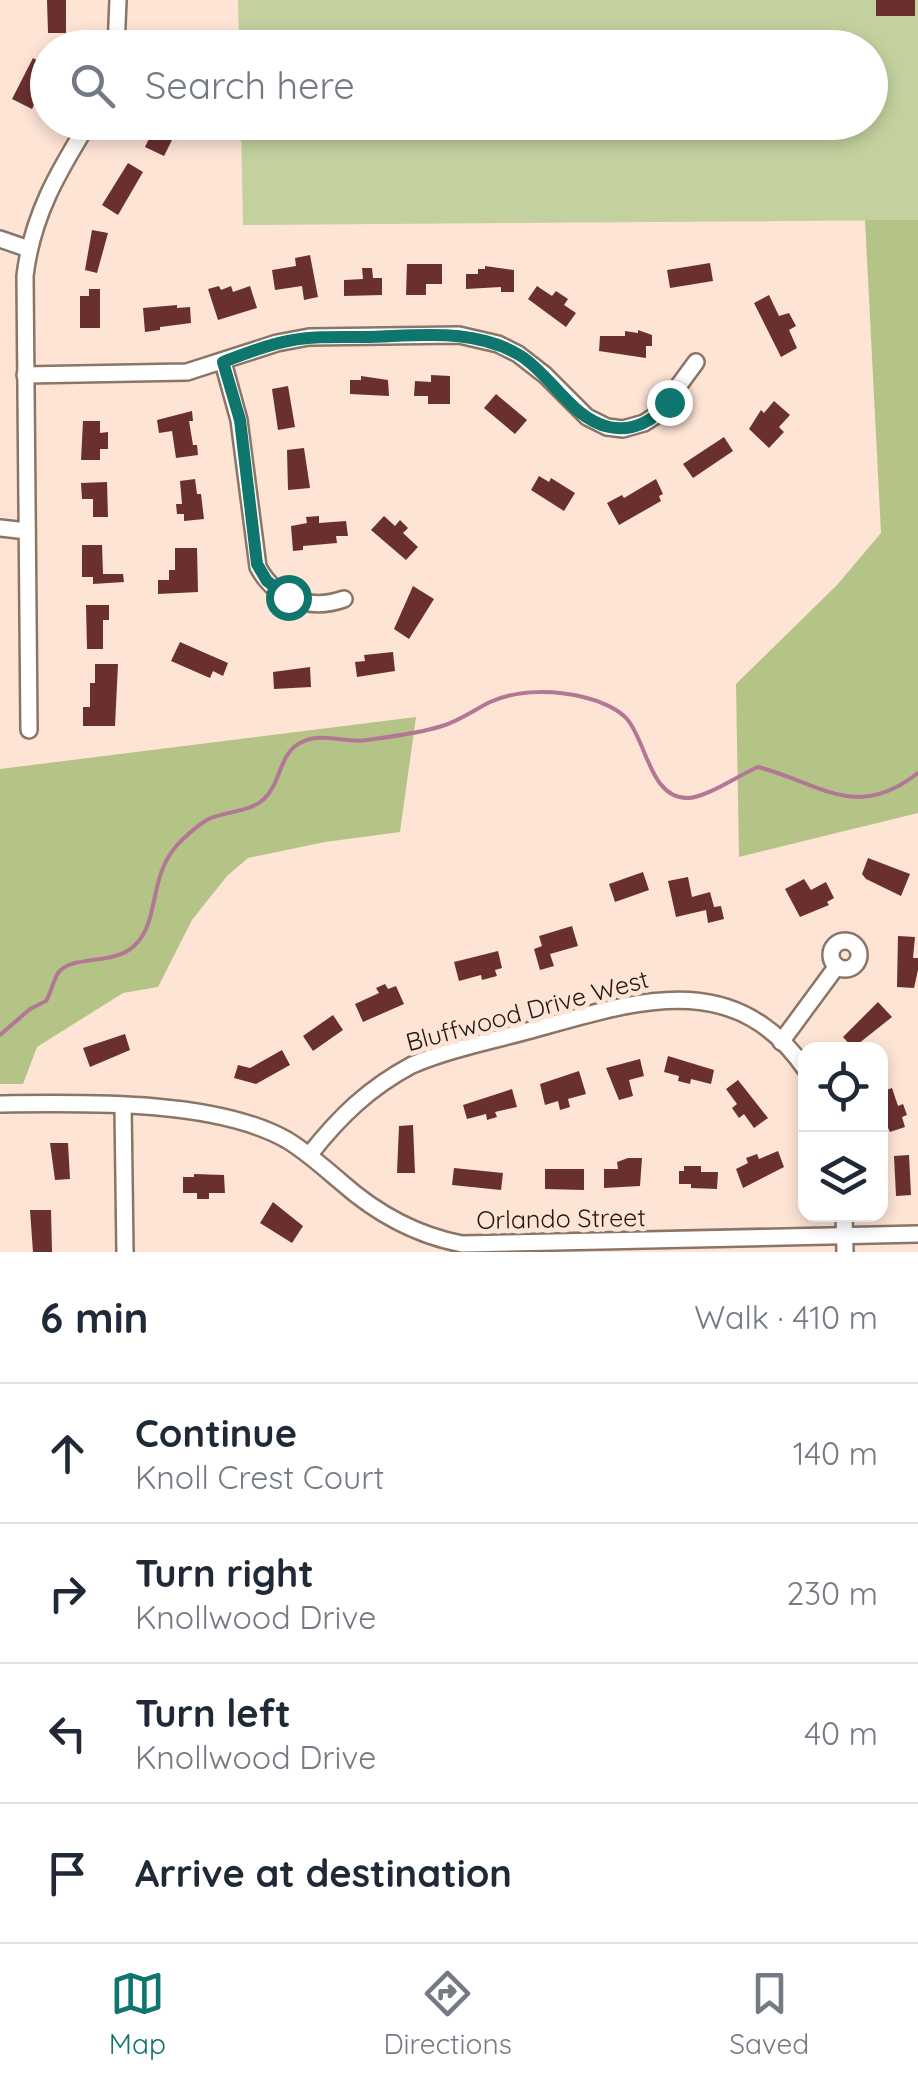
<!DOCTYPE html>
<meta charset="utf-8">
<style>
body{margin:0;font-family:Quicksand,sans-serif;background:#f2f2f3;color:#1f2937}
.controls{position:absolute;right:30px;bottom:30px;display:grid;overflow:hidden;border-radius:20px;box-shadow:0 5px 15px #0003}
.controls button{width:90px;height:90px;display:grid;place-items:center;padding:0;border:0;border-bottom:2px solid #e0e1e3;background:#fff;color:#1f2937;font:50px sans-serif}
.stop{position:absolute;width:30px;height:30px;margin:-22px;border:8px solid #0f766e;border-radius:50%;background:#fff}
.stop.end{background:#0f766e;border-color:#fff;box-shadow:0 2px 10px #0008}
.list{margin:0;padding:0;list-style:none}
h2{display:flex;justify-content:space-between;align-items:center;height:130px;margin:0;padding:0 40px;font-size:42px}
h2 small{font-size:32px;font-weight:400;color:#747a83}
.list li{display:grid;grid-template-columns:65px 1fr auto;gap:30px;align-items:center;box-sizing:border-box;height:140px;padding:0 40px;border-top:2px solid #e0e1e3}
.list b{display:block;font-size:38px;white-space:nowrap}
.list p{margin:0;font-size:32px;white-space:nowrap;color:#747a83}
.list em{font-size:32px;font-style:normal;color:#747a83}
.icon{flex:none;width:55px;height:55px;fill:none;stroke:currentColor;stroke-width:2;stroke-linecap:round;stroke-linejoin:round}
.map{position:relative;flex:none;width:918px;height:1252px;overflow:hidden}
.search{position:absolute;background:#fff;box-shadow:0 5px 15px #0003;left:30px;right:30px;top:30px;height:110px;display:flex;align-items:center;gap:25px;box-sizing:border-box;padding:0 35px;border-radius:55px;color:#747a83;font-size:38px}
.sheet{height:690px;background:#fff}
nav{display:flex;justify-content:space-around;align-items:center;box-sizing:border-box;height:140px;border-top:2px solid #e0e1e3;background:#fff;font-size:28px;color:#747a83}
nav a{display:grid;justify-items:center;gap:5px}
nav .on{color:#0f766e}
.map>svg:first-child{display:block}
.green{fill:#c3d19e}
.forest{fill:#b4c487}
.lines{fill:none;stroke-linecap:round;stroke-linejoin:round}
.stream{stroke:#b27794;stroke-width:4}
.building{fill:#6a3030}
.minor-casing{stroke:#8a7567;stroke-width:20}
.minor{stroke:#fff;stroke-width:15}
.route{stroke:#0f766e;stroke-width:12}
.labels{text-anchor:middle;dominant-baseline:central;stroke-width:10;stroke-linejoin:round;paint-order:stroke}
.street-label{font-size:25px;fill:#211813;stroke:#fde4d5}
</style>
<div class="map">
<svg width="918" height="1252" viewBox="0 0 918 1252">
<rect width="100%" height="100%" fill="#fde4d5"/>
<path class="green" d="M238,0H918V220L243,225L241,123L870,122V48L239,47Z"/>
<g class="forest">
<path d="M865,220H918V813L739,857L736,684L837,585L881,533Z"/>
<path d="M416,717L400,832L325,842L248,858L227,876L192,920L158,987L123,993L37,1047L23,1084H0V769Z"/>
</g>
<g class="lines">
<path class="stream" d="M0,1035L30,1009L46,1001C51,993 53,981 58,973C72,954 113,966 134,946C161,921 147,878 178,844C187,835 203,820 214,817C231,811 251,811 264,799C281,783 279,754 300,743C322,731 345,744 367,740C389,737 421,733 442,726C459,721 474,710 490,702C519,689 556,690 587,698C600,701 618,709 627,719C647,742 650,800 689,798C707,797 739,775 758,767C821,783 855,822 918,773"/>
</g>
<g class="building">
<path d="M47,0H66V33H48Z"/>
<rect x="876" y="0" width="39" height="16"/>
<path d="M33,58L46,65L39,80L45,83L32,109L12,99Z"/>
<path d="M157,122H181L164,156L145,147Z"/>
<path d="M128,163L143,172L118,215L102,205Z"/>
<path d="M92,230L108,233L97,273L85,270Z"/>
<path d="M310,255L318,297L304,300L302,286L275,290L272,270L296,266L295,258Z"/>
<path d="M710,263L713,281L670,288L667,270Z"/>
<path d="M407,264H442V284H426V295H406Z"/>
<path d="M485,266L514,270V292H501V287L466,289V274H478V269H485Z"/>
<path d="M362,268H372L373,278H382V295L344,296V280L363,279Z"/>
<path d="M219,286L221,290L231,286L233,292L250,286L257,308L218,320L208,289Z"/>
<path d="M537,286L552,296L556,291L568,299L564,305L576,313L566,327L528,299Z"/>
<path d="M89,289H100V328H80V296H89Z"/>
<path d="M769,295L779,316L789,313L796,326L789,330L797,348L781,357L754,303Z"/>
<path d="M177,305V308L190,307L191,323L160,327V330L145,332L143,308Z"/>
<path d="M638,330L652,335V346H646V358L599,351L600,336H625V331L638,333Z"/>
<path d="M431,375L450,376V404H428V396H414L415,381L431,382Z"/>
<path d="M361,376L388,380L389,396L350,394V380H361Z"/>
<path d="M288,386L295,427L278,430L272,389Z"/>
<path d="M496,394L527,420L515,434L484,408Z"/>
<path d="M774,401L790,415L779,427L784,432L769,448L749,429L761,410L764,413Z"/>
<path d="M192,411L193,421H189L193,445H197L198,455L176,458L172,431L159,433L157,420Z"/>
<path d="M83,421H100V433L108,432V449H100V460H81Z"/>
<path d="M724,437L733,451L693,478L683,464Z"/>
<path d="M304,448L310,488L288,490L287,450Z"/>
<path d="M539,476L549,482L551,478L575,493L564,511L531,490Z"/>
<path d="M195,479L197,494H201L204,519L184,521V514H177L176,504H182L180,481Z"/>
<path d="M656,479L663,494L659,496L661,501L619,525L607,503L622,495L624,498Z"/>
<path d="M107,482L108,517H93V499H82L81,483Z"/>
<path d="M319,516V523L346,521L348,536H336L337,543L303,546V550L293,551L291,526L307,523L306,517Z"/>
<path d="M384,516L395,526L400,520L408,528L403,533L418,547L406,560L371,530Z"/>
<path d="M82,545H102L103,574H123L124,582L93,584V577H82Z"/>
<path d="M175,548H197L198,592L158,594V580H169V570H175Z"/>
<path d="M413,586L434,599L409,639L394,629Z"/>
<path d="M86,605H109V620H103V649H87Z"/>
<path d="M180,642L228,663L223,676L213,671L210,678L171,661Z"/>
<path d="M393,652L395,671L357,677L355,662L365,661L364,655Z"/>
<path d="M95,664H118L115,726H83V707H90V683H95Z"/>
<path d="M310,667L311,687L274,689L273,672Z"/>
<path d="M868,858L910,874L901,896L866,879L862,874Z"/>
<path d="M643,872L649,890L615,902L609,884Z"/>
<path d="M688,877L692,897L710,892L714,907L721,906L724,919L708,923L706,910L676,917L668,881Z"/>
<path d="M804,879L811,890L826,882L834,898L827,902L829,905L800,917L785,889Z"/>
<path d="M572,926L578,946L550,954L554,966L540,970L534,949L542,946L539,936Z"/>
<path d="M898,936L915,937L913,958H918V970L914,988L897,987Z"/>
<path d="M498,951L502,968L495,970L497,976L482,980L481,975L459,981L454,962Z"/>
<path d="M385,984L388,989L396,986L404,1004L363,1022L355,1004L379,993L376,988Z"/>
<path d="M878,1002L892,1017L853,1048L843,1037Z"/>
<path d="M333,1015L343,1030L313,1051L303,1036Z"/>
<path d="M125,1034L130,1050L90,1067L83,1048Z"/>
<path d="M282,1050L290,1065L256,1084L234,1078L238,1065L250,1068Z"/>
<path d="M668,1056L714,1070L711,1084L691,1079L690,1084L678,1081L679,1076L664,1072Z"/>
<path d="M640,1059L644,1076L629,1080L633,1096L619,1100L606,1068Z"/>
<path d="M579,1071L586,1094L568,1099L570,1107L560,1110L558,1101L545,1105L540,1084Z"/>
<path d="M738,1080L768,1118L754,1128L744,1114L739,1118L732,1108L737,1104L726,1089Z"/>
<path d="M892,1088L898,1106L903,1104L907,1115L902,1117L905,1127L890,1132L880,1111V1092Z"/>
<path d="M512,1089L517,1107L495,1112L497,1117L487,1120L486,1114L467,1119L463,1105Z"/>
<path d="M413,1125L415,1173H397L399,1126Z"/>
<path d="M50,1143H68L70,1179L55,1180Z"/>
<path d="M778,1151L784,1167L743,1188L736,1169L748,1163L746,1158L757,1154L759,1159Z"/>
<path d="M909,1155L911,1195L896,1196L894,1156Z"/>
<path d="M628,1158H642L640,1186L604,1188V1169H618L617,1162Z"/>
<path d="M684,1166H701V1172H718L717,1189L691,1188V1184H679V1171H684Z"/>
<path d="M454,1168L503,1173L501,1190L452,1185Z"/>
<path d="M545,1169H584V1190L545,1189Z"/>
<path d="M194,1174L224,1175L225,1193H209V1199H197V1193H183V1177H194Z"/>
<path d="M273,1202L303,1226L292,1243L260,1223Z"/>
<path d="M30,1210H51L52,1252H33Z"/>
</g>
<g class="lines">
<g class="minor-casing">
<g id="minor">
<path d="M116,48L118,0"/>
<path d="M0,239L29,249"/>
<path d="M223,362L239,420L258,567C275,599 310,611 344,599"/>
<path d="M25,375L187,372L277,343L309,337L459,335L498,344L518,354L545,375L587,417L607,427L623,429L644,423L658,414L696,362"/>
<path d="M0,528L27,531"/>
<path d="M29,730L25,276C32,216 58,172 89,122"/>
<circle cx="845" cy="955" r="14"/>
<path d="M781,1042L837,966"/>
<path d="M0,1104C82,1103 215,1099 287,1140C307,1152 323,1167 341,1182C377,1214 415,1235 462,1244L918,1234"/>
<path d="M123,1107L125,1252"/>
<path d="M310,1154C340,1116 369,1088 412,1065C450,1049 491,1041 531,1030C631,1003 733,964 806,1070"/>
<path d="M844,1214L845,1252"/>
</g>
</g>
<use href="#minor" class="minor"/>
</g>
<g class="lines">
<path class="route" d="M288,597L267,581L257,564L240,420L223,362C244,354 266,345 288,341C313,336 339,337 365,337C418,336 474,327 521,356C552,376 572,419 609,427C633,432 654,421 669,402"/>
</g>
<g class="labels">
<g class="street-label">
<text transform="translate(527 1010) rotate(-15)">Bluffwood Drive West</text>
<text transform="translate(561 1218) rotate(-1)">Orlando Street</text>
</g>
</g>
</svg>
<div class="controls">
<button><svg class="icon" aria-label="locate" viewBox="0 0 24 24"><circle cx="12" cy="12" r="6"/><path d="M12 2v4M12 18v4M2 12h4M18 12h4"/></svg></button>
<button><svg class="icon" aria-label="layers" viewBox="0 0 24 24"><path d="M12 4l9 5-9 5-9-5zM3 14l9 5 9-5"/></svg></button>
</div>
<div class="stop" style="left:288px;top:597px"></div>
<div class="stop end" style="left:669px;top:402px"></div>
<div class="search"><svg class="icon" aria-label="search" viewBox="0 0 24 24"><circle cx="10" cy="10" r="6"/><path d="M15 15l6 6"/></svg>Search here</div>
</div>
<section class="sheet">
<h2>6 min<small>Walk · 410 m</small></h2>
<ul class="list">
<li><svg class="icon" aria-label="ahead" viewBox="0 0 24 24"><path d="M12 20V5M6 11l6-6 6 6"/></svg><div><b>Continue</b><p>Knoll Crest Court</p></div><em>140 m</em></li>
<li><svg class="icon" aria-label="right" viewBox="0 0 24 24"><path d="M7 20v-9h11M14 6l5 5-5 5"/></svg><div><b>Turn right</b><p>Knollwood Drive</p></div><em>230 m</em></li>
<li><svg class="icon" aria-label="left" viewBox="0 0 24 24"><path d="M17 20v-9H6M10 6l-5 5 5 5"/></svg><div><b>Turn left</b><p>Knollwood Drive</p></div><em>40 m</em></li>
<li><svg class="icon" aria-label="arrive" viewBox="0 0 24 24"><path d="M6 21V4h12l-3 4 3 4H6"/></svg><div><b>Arrive at destination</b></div></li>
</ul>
</section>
<nav>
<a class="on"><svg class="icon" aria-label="map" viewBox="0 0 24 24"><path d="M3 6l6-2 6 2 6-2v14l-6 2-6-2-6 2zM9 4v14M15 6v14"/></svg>Map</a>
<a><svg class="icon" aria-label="directions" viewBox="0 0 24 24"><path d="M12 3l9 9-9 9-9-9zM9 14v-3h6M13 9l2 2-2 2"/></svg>Directions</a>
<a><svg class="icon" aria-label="saved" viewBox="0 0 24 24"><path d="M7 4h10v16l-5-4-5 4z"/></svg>Saved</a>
</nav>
